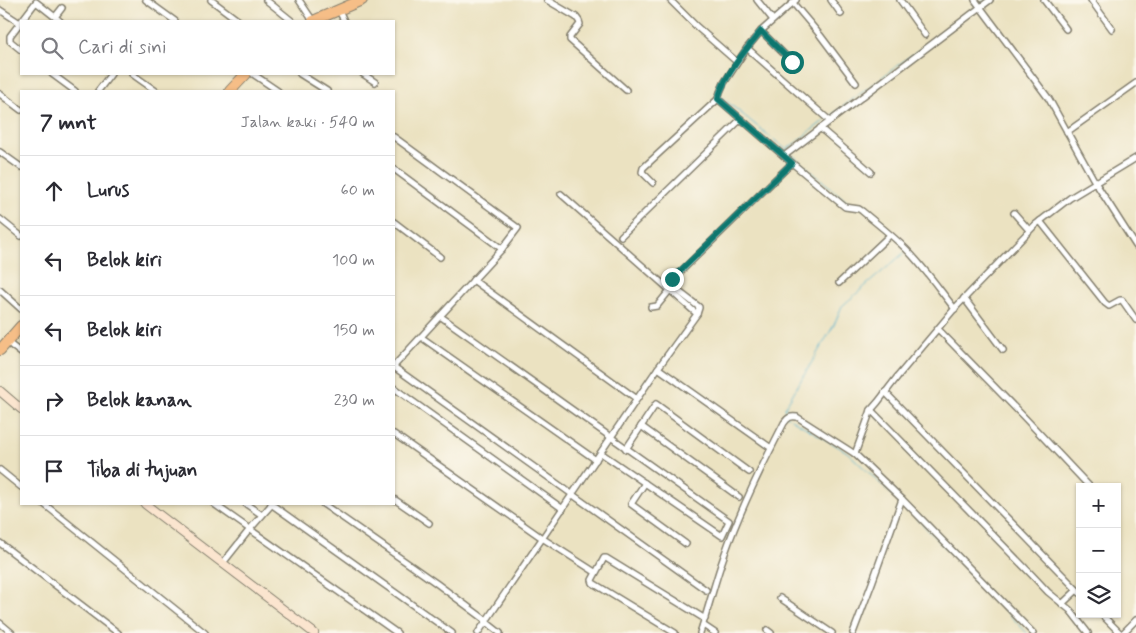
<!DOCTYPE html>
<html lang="id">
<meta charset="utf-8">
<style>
body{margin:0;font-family:Mynerve,sans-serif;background:#f2f2f3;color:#2b2b33}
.controls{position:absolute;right:15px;bottom:15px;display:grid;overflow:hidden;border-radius:0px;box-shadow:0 1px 4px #0004}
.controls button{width:45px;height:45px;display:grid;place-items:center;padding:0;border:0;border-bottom:1px solid #e1e1e2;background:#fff;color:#2b2b33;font:25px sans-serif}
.stop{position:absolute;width:15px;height:15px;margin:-11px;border:4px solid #0f766e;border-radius:50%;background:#fff}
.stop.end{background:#0f766e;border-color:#fff;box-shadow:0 1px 5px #0008}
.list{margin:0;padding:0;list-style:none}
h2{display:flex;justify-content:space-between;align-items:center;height:65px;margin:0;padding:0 20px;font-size:21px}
h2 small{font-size:16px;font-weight:400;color:#7c7c81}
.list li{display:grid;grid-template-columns:32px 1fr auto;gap:15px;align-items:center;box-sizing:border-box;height:70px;padding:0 20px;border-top:1px solid #e1e1e2}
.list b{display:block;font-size:19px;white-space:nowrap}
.list em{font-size:16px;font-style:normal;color:#7c7c81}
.icon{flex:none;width:28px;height:28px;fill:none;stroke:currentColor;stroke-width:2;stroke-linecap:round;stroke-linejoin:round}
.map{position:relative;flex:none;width:1136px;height:633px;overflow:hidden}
.search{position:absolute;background:#fff;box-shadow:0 1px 4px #0004;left:20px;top:20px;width:375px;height:55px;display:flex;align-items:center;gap:12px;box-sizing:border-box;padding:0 18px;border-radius:0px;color:#7c7c81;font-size:19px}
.panel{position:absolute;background:#fff;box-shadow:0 1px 4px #0004;left:20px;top:90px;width:375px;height:415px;border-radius:0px}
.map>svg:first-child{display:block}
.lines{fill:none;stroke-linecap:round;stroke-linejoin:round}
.stream{stroke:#4aadca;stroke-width:1}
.street-casing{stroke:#847f6e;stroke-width:8}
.secondary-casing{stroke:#847f6e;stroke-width:10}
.highway-casing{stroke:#847f6e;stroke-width:12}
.street{stroke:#fff;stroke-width:5}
.secondary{stroke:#fbe5cf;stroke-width:8}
.highway{stroke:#f6be87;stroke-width:10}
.route{stroke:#0f766e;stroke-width:6}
</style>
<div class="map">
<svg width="1136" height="633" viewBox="0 0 1136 633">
<rect width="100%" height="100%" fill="#fbf7ec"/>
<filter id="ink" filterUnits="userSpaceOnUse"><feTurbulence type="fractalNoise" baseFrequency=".02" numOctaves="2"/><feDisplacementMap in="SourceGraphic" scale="10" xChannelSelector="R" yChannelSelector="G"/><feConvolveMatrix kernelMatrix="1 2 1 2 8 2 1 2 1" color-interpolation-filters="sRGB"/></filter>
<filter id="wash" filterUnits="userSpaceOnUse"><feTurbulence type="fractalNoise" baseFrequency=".0096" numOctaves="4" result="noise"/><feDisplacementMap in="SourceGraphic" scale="20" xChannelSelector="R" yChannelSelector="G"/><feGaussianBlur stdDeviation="1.12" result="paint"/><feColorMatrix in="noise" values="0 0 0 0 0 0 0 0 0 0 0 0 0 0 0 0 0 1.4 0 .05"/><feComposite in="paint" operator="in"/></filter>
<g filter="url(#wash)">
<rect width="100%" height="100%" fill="#ebe2c1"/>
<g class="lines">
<g class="stream">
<path d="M980,4L985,0"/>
<path d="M736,57L752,36"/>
<path d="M722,81L733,63"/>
<path d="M717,92L721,84"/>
<path d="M721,97L788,151"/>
<path d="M828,118L977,6"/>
<path d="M786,150L825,120"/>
<path d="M791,154L852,206"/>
<path d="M788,417L785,416V407L834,325L842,306L905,252"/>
<path d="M791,419L847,452L899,501"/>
<path d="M902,503L1027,633"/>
</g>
</g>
</g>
<g filter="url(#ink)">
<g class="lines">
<g class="street-casing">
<g id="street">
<path d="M146,0L175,21"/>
<path d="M211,0L239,21"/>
<path d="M266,0L292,21"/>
<path d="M299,0L313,21"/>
<path d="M547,0L576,17L579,21L580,24L570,37V40L626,90"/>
<path d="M670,0L697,27L737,62"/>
<path d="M757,0L773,20"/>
<path d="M796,0L761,31L747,48L724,83L720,92L718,99L792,163L845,207L859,209L862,211C876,223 892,235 906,249C924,267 939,289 955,309"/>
<path d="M831,0L841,14"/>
<path d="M900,0L925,35"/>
<path d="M975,0L1049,99L1095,182L1136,246"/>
<path d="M1044,0L1066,29"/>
<path d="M1091,0L1112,29"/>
<path d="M793,3L820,35L856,83"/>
<path d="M0,10L20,23"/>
<path d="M339,10L344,21"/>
<path d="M60,21L55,17L62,8"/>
<path d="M761,31L792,62"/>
<path d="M747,48L830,121"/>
<path d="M21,50L10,41V36L36,2L55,17"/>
<path d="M52,74L75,91"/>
<path d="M132,74L156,91"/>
<path d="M253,74L278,91"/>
<path d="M300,74L327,91"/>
<path d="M363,74L375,82"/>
<path d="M98,91L111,74"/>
<path d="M0,94L21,110"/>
<path d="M820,128L871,172"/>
<path d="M1067,132L1136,83"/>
<path d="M394,137L518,228L502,249L394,366"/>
<path d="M0,152L21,167"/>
<path d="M784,156L990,0"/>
<path d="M394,169L502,249"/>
<path d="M653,183L642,172L643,168L718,99"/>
<path d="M1014,213L1029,230"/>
<path d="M0,219L21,236"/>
<path d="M1040,221L1105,303L1109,306L1120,300H1122L1136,320"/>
<path d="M394,222L440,257"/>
<path d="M621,236L741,119"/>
<path d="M473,280L637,399"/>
<path d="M839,283L890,235"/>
<path d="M0,290L21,309"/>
<path d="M964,298L1003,350"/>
<path d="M651,307L657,306L670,290"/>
<path d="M697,314L699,308V307L673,287L671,282L673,279L792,163"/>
<path d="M440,316L729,521L722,536L601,453"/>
<path d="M938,329L1023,416L1090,487"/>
<path d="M421,337L596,460"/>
<path d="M7,342L21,353"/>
<path d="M394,367L706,590"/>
<path d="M658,368L771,448"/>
<path d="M394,388L563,509"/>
<path d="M885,392L1080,593"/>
<path d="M871,410L1032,575L1048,592L1070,610L1088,633"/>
<path d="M641,426L739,497"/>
<path d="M394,434L542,538L595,572"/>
<path d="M626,449L656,404L749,472"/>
<path d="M855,454L871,410L878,402L898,376L956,307L1035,225L1070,198L1136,158"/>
<path d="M0,470L21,487"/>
<path d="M645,483L631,504L686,544"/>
<path d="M394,499L429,523"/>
<path d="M44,504L205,633"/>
<path d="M214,504L397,633"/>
<path d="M246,504L262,515"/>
<path d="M271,504L452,633"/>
<path d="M323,504L436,583L487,621"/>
<path d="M0,543L118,633"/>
<path d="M223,563L250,529L272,504"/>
<path d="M780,598L832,633"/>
<path d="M1062,604L1077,590"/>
<path d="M1101,614L1120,633"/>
<path d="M486,622L500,633"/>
<path d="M0,623L12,633"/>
<path d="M703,625L715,633"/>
<path d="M767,630L771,633"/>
<path d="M478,633L658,368L697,314L561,194"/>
<path d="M675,633L593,583L592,580L604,558H606L705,619"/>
<path d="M700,633C709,607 715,581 724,556C740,510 762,466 784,423C788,417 791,416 797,417L855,454L902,499L1033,633"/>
<path d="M853,633L872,583L902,499"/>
<path d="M1123,633L1136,620"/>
</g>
</g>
<g class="secondary-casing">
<g id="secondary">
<path d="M0,391L21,409"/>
<path d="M145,504L314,633"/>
</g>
</g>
<g class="highway-casing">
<g id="highway">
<path d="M313,21L362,0"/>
<path d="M230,91L246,74"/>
<path d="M0,350L21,326"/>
</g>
</g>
<use href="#street" class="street"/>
<use href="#secondary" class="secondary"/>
<use href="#highway" class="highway"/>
</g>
</g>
<g class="lines" filter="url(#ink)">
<path class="route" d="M672,279L792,163L718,99C723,77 747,48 761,31L792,62"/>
</g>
</svg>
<div class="controls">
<button>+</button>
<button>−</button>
<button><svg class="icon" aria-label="layers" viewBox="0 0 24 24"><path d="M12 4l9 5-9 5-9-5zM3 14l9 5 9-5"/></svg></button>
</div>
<div class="stop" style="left:792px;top:62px"></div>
<div class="stop end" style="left:672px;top:279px"></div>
<div class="search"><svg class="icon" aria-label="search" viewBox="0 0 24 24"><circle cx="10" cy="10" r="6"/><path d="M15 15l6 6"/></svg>Cari di sini</div>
<section class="panel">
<h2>7 mnt<small>Jalan kaki · 540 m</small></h2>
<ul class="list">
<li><svg class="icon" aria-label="ahead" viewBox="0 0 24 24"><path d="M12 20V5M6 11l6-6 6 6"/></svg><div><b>Lurus</b></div><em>60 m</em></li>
<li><svg class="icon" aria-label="left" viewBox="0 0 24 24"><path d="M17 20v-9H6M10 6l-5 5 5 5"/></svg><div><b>Belok kiri</b></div><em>100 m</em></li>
<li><svg class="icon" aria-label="left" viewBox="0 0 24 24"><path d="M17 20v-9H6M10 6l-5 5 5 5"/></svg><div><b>Belok kiri</b></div><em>150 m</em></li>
<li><svg class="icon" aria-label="right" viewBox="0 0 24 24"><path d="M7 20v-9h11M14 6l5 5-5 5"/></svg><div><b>Belok kanan</b></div><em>230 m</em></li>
<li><svg class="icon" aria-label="arrive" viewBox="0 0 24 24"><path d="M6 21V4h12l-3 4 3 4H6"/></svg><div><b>Tiba di tujuan</b></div></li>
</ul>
</section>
</div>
